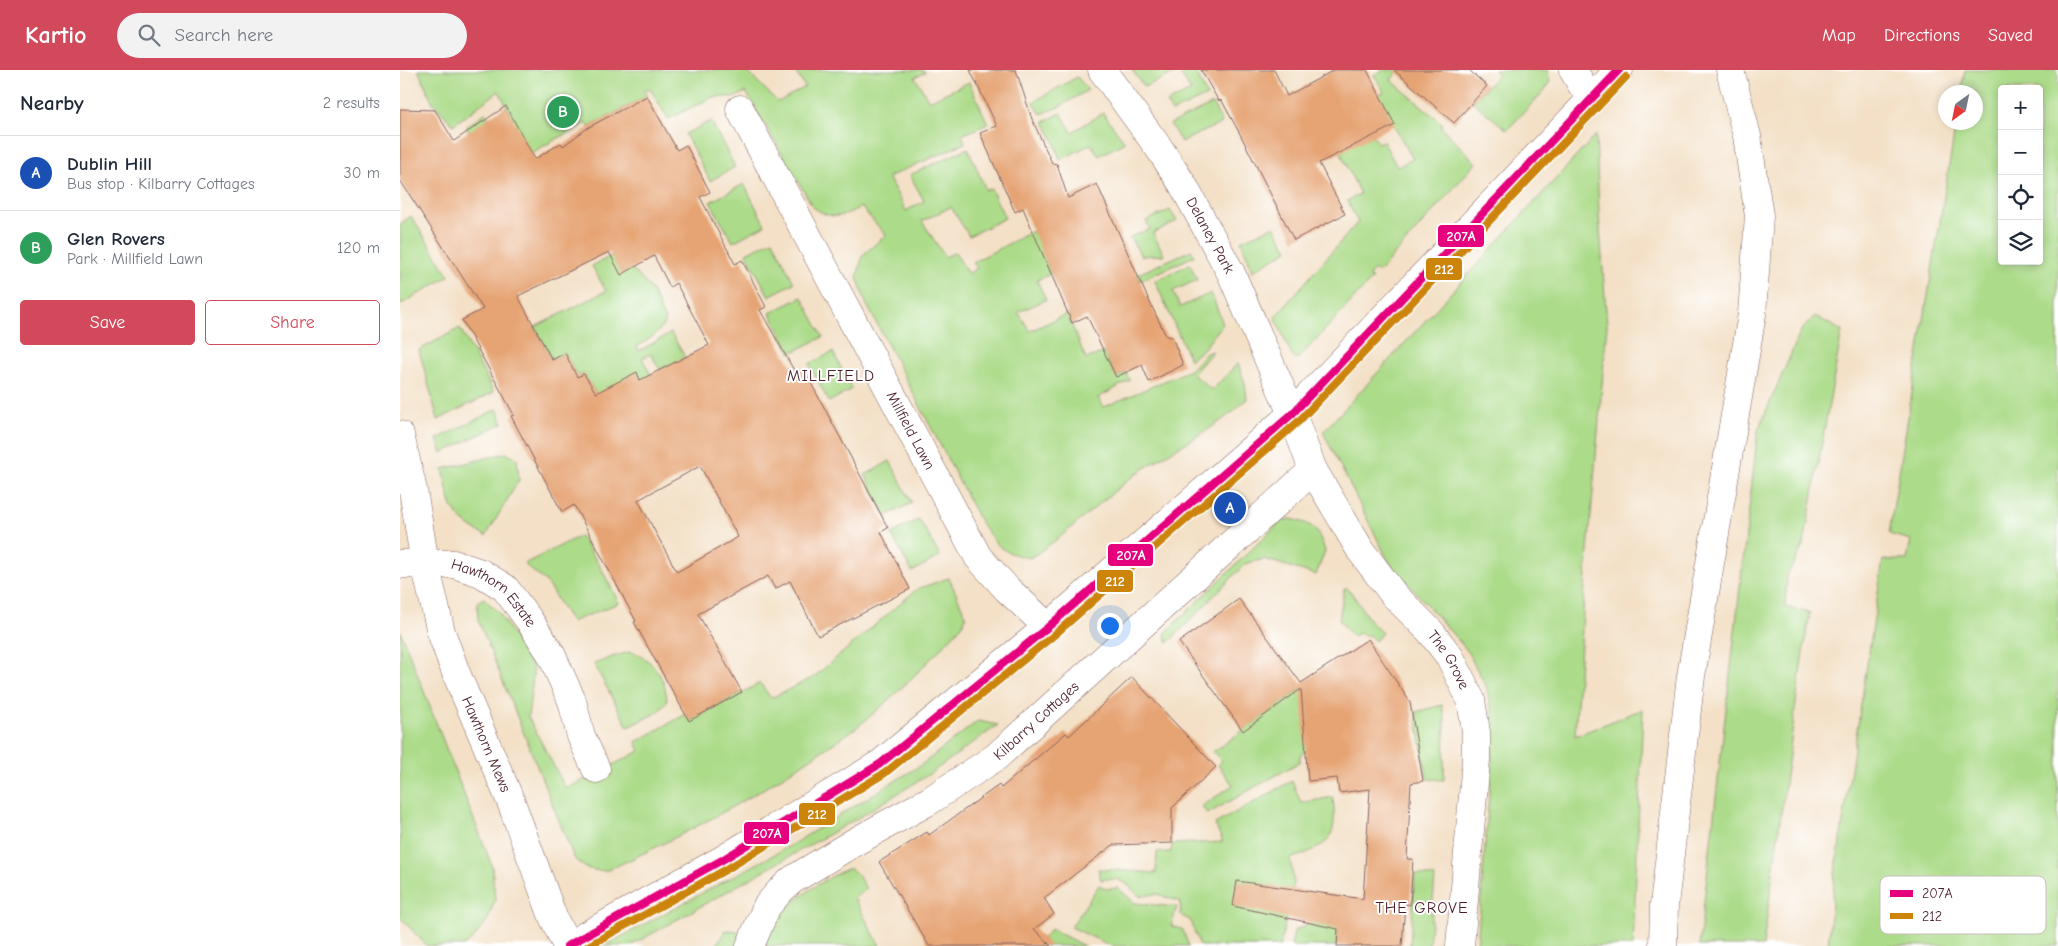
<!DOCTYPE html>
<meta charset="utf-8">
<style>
body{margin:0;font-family:"Comic Neue",sans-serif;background:#f2f2f3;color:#1f2937}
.controls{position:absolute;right:15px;top:15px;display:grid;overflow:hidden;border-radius:5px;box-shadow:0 2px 8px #0003}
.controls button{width:45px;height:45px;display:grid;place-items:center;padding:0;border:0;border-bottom:1px solid #e0e1e3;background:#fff;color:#1f2937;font:25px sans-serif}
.compass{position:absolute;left:1538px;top:15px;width:45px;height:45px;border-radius:50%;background:#fff;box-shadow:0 2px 8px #0003;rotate:213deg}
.you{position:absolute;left:709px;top:555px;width:18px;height:18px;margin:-12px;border:4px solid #fff;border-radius:50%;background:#1a73e8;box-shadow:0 0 0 8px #1a73e833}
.badge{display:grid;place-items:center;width:32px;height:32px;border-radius:50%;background:#d1495b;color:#fff;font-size:16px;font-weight:700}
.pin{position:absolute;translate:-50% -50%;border:2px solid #fff;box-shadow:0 1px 5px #0006}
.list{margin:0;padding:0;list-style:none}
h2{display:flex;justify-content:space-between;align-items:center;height:65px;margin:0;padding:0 20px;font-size:21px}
h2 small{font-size:16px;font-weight:400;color:#747a83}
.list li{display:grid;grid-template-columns:32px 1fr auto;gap:15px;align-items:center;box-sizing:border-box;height:75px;padding:0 20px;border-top:1px solid #e0e1e3}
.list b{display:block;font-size:19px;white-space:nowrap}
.list p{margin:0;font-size:16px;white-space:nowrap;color:#747a83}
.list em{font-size:16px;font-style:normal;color:#747a83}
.actions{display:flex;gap:10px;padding:15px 20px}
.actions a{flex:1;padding:11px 0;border:1px solid #d1495b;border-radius:5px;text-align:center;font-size:18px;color:#d1495b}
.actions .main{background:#d1495b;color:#fff}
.icon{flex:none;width:28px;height:28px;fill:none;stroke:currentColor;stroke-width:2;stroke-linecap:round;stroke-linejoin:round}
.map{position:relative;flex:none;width:1658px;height:876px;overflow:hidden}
header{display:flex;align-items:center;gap:30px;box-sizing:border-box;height:70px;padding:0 25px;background:#d1495b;color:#fff}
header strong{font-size:24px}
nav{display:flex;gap:28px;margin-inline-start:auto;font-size:18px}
.search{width:350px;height:45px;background:#f2f2f3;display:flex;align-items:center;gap:12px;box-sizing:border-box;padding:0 18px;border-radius:28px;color:#747a83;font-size:19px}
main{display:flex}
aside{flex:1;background:#fff}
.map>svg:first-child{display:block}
.green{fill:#acdb89;stroke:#7b7d5a;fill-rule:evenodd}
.building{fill:#e6a474;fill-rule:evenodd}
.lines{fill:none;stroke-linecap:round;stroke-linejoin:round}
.minor-casing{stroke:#856361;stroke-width:29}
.minor{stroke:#fff;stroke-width:28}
.bus-1-casing{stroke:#fff;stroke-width:11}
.bus-2-casing{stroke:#fff;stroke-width:11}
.bus-1{stroke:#e5007d;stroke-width:8}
.bus-2{stroke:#cc840b;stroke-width:8}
.labels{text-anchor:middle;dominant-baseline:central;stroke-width:4;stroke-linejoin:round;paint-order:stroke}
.street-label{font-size:15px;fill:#4a1f2b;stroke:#fff}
.neighbourhood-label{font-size:16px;letter-spacing:1px;fill:#4a1f2b;stroke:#fff}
.key{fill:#fff;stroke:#c9bcbf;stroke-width:1}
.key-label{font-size:14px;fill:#4a1f2b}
.line-badge{stroke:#fff;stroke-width:2}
.badge-label{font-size:14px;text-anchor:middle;font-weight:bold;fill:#fff}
</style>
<header>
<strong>Kartio</strong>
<div class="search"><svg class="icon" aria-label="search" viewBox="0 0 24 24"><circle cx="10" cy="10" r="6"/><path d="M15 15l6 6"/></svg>Search here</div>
<nav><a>Map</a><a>Directions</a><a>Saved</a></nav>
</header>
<main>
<aside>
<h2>Nearby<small>2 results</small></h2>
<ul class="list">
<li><span class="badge" style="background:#1a4fb4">A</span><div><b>Dublin Hill</b><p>Bus stop · Kilbarry Cottages</p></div><em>30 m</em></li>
<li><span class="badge" style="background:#2e9e5b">B</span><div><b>Glen Rovers</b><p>Park · Millfield Lawn</p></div><em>120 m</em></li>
</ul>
<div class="actions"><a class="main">Save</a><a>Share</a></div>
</aside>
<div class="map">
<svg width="1658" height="876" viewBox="0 0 1658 876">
<rect width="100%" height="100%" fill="#fff"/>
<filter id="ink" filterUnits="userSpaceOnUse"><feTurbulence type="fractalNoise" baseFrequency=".02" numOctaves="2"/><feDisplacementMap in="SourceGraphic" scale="10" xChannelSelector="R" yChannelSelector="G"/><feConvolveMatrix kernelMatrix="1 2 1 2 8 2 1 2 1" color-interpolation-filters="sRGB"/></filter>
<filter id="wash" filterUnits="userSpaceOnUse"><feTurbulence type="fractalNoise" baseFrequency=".0096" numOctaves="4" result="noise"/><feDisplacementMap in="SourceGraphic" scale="20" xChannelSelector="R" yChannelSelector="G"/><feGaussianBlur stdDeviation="1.12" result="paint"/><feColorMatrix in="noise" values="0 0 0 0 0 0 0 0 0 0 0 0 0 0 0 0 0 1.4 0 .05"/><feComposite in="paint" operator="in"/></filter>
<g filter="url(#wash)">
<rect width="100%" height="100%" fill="#f3e0c6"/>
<g class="green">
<path d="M18,0H346L378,32L405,17L394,0H524L525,2L515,7L529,31L569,12L588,54L562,65L565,73L488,107L506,141L524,131L510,105L568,78L586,120L591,119L605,148L569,166L551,137L522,151L545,187L555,182L568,204L577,198L573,192L643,156L657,185L645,190L651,204L637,210L646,230L618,242L630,261L667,244L686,289L704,282L716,307L726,303L730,310L698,328L704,337L790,300L806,283L813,281L793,304L812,320L838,293L845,313L847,329C817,359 780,374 745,398C705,425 672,462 630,488C599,482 599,477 581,453L466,233L457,207L463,185L486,165L461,137C442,147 432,151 413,137L346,22L336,27H313L268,49L250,18L244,21L247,26L189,57L186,53L131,83L77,74L66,57L85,43L97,60L113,49L99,21L53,55L33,33Z"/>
<path d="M732,0H770L773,4L744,17Z"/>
<path d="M781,0H799L796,2L807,26L772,42L766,33L791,21L779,1Z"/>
<path d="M983,0H999L991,10L1043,54L1041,57L1076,93L979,202L975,200L969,205L972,209L898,289L892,286L875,247L958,152L947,131L960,124L936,73L967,56L978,73L983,71L997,97L1013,89L976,25L984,22L974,5Z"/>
<path d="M1094,0H1147L1150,11L1146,19L1107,60L1073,32L1098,5Z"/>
<path d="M1565,0H1658V876H1428L1435,804L1483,490H1507L1511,470L1489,464L1556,53L1576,52V22H1561ZM1602,19H1639V191H1602Z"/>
<path d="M677,7L688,20L659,37L641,44L633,32Z"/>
<path d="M813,34L822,53L781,72L770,54Z"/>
<path d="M661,43L672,62L703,43L725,72L699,86L691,74L660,90L655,73L644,52Z"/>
<path d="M311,51L335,97L310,111L285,64Z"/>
<path d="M1196,65L1199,144L1207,255L1184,528L1175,666L1243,639L1233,876H1077L1092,688L1093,645L1086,616L1066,579L989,492L923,362Z"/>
<path d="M344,114L365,155L333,172L310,132Z"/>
<path d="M770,140L777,151L753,163L764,185L741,186L730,167L750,159L746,151Z"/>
<path d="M11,146L49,206L0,235V154Z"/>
<path d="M874,156L888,180L853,201L841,171Z"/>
<path d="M373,170L394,213L369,226L346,183Z"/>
<path d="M222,180L232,199L251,219L266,252L255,265L237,277L239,281L271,263L285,287L260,300L251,284L242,288L251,305L241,311L237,303L197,325L184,304L179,306L174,301L165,283L152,290L135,257L206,221L192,196Z"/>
<path d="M791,180L794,186L740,211L738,204Z"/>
<path d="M790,194L797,210L773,221L780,237L811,223L823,254L804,278L790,290L755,211Z"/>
<path d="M402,227L423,267L391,283L370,243Z"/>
<path d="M1415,246L1442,261L1404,474L1387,506L1385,537L1410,543L1402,589L1363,876H1299L1358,360L1401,261Z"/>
<path d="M60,258L94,322L38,350L19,280Z"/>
<path d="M433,282L452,319L429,332L409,294Z"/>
<path d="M97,339L103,353L42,383L37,369Z"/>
<path d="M106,383L117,389L119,410L86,466C49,446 51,437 43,399Z"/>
<path d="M490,391L512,433L486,446L465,405Z"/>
<path d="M519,449L540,486L512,502L491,464Z"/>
<path d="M891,449C914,454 918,459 925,481L916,505L864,489L845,494L768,573L765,565L767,561L881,451Z"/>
<path d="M180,466L200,496L219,533L171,552L146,512L124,494Z"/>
<path d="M549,508L566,546L562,556C530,590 498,624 461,654C448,664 434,673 420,682C354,728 282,766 208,800C194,802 183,799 174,788L78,550L77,532L84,528L100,544L134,599L128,647L166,719L240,681L236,672L286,644L290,651L360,613L371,628L414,607L517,519Z"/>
<path d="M947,518L951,522L971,552L982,563L975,571L970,566L958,563L953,567L939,550L944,519Z"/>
<path d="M0,560L92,796L95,830L88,849L74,868L64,876H27L0,847Z"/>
<path d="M230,582C254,589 266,608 267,632L258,642L228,657L194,594L215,586Z"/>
<path d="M904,617L912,676L900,685V692L807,744L802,736L833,715L818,695L822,691L813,682Z"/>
<path d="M1042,635L1045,648L1044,710L1027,709L1016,642Z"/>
<path d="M578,651L598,655L528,705L458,748L230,876H204L388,777L521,695Z"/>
<path d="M892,711L901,733L933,727C938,772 929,775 890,789L894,813L880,876H800L790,850L780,845L781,832L757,824L739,826C725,812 722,807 701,810L698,799L756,803L757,782H771L772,774L823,772L815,754Z"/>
<path d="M446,799H451L458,805L466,819L454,828L480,876H365C372,839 415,815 446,799Z"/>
<path d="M1015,804L1035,807L1029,876H1010Z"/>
<path d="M699,815L707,819L718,818L735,833L777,837L771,856L782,859L789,876H711L671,857Z"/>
<path d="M939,845L937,876H891L894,861L923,846Z"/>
<path d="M651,859L684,876H637Z"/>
<path d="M329,860L336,861L343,865L340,876H316L324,862Z"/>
</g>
<g id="blocks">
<g class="building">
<path d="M570,0H616L632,49L652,93L657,94L668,128L697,114L745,222L766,266L772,267L783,295L749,312L742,295L716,307L687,246L672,253L623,138L615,142L580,63L597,56Z"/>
<path d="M801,0H874L887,26L934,0H967L995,55L919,93L945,144L894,170L840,64L822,31L818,30Z"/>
<path d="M994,0H1069L1087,16L1054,53Z"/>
<path d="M247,26L277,80L286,75L310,122L300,127L335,194L342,190L366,237L360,240L396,304L404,300L448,382L488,458L481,462L510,519L418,566L390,511L375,519L368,506L298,544L342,622L289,651L234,552L236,551L174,435L162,442L111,346L114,345L62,250L83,239L0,110V39L35,40L54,71L106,36L135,89L161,73L163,76L189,57ZM209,182L221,205L254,186L270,217L276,213L309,275L240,310L237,302L196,323L184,304L177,307L165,283L152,290L118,226ZM300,396L338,467L277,502L238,430Z"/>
<path d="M839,529L901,613L968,569L1010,632L1023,711L1011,713L1007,789H1013L1010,835L1005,834L1002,876H937L938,859L833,836L837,811L963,829L970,719L939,723L937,708L908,711L901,619L843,661L779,572Z"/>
<path d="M732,607L816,697L772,738V773L713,775L644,828L654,844L634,859L651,876H529L479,792L527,762L529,765L599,715L601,718L666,663L669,666Z"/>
</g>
</g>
</g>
<g filter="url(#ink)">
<use href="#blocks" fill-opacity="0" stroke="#856361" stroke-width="1"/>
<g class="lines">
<g class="minor-casing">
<g id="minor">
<path id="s1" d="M702,0L761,81L783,115L831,203L892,344L913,400L961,481L994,525L1030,561L1050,587L1071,630L1076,662V690L1060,876"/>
<path d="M1173,0L1183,17L1193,27"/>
<path id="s2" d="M340,39L578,487L607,519L648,557"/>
<path id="s3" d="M0,365L13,420L25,494H54L81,503L105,518L129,550L151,584L172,631L181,666L196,699"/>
<path id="s4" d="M0,494H25L41,562L56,603L111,732L153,847L167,876"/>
<path d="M167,876L322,790L480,694L648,557L892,344L1219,0"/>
<path id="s5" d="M350,876L367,836L380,821L392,810L453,773L529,731L596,687L913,400"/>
<path d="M1263,876L1264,835L1291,606L1352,244L1359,146L1347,66L1330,0"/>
</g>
</g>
<use href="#minor" class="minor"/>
<g class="bus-1-casing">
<path id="bus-1" d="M167,876L322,790L480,694L648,557L892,344L1219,0"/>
</g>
<g class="bus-2-casing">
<path id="bus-2" d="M188,876L327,799L485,703L654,565L899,351L1226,7"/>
</g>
<use href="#bus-1" class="bus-1"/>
<use href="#bus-2" class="bus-2"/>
</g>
</g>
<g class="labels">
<g class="street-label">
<text stroke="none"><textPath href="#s1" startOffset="198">Delaney Park</textPath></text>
<text stroke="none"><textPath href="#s2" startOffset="364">Millfield Lawn</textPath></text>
<text stroke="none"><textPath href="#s3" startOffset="211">Hawthorn Estate</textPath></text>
<text stroke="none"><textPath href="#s1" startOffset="689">The Grove</textPath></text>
<text stroke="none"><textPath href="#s5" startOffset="372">Kilbarry Cottages</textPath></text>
<text stroke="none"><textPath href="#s4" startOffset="216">Hawthorn Mews</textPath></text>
</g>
<g class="neighbourhood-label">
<text x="431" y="306">MILLFIELD</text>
<text x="1022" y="838">THE GROVE</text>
</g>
</g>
<rect x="1480" y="806" width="166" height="58" rx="8" class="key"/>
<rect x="1490" y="820" width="23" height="7" fill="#e5007d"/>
<rect x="1490" y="843" width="23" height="6" fill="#cc840b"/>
<g class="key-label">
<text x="1522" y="828">207A</text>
<text x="1522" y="851">212</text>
</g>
<g class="line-badge">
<rect x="1037" y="154" width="48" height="24" rx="5" fill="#e5007d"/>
<rect x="1025" y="187" width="38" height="24" rx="5" fill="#cc840b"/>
<rect x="707" y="473" width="47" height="24" rx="5" fill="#e5007d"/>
<rect x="696" y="499" width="38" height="24" rx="5" fill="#cc840b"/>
<rect x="398" y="732" width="38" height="24" rx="5" fill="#cc840b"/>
<rect x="343" y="751" width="47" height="24" rx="5" fill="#e5007d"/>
</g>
<g class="badge-label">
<text x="1061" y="171">207A</text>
<text x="1044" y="204">212</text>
<text x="731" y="490">207A</text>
<text x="715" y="516">212</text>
<text x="417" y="749">212</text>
<text x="367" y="768">207A</text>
</g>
</svg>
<div class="controls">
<button>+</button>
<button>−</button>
<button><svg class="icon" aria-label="locate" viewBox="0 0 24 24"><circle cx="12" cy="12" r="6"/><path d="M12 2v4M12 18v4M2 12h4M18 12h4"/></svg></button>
<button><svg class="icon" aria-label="layers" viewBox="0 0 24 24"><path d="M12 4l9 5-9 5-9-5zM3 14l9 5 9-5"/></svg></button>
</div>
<svg class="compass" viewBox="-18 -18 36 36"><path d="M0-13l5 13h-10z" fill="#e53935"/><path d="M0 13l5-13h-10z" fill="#747a83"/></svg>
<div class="you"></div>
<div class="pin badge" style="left:830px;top:438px;background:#1a4fb4">A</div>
<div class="pin badge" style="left:163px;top:42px;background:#2e9e5b">B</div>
</div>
</main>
